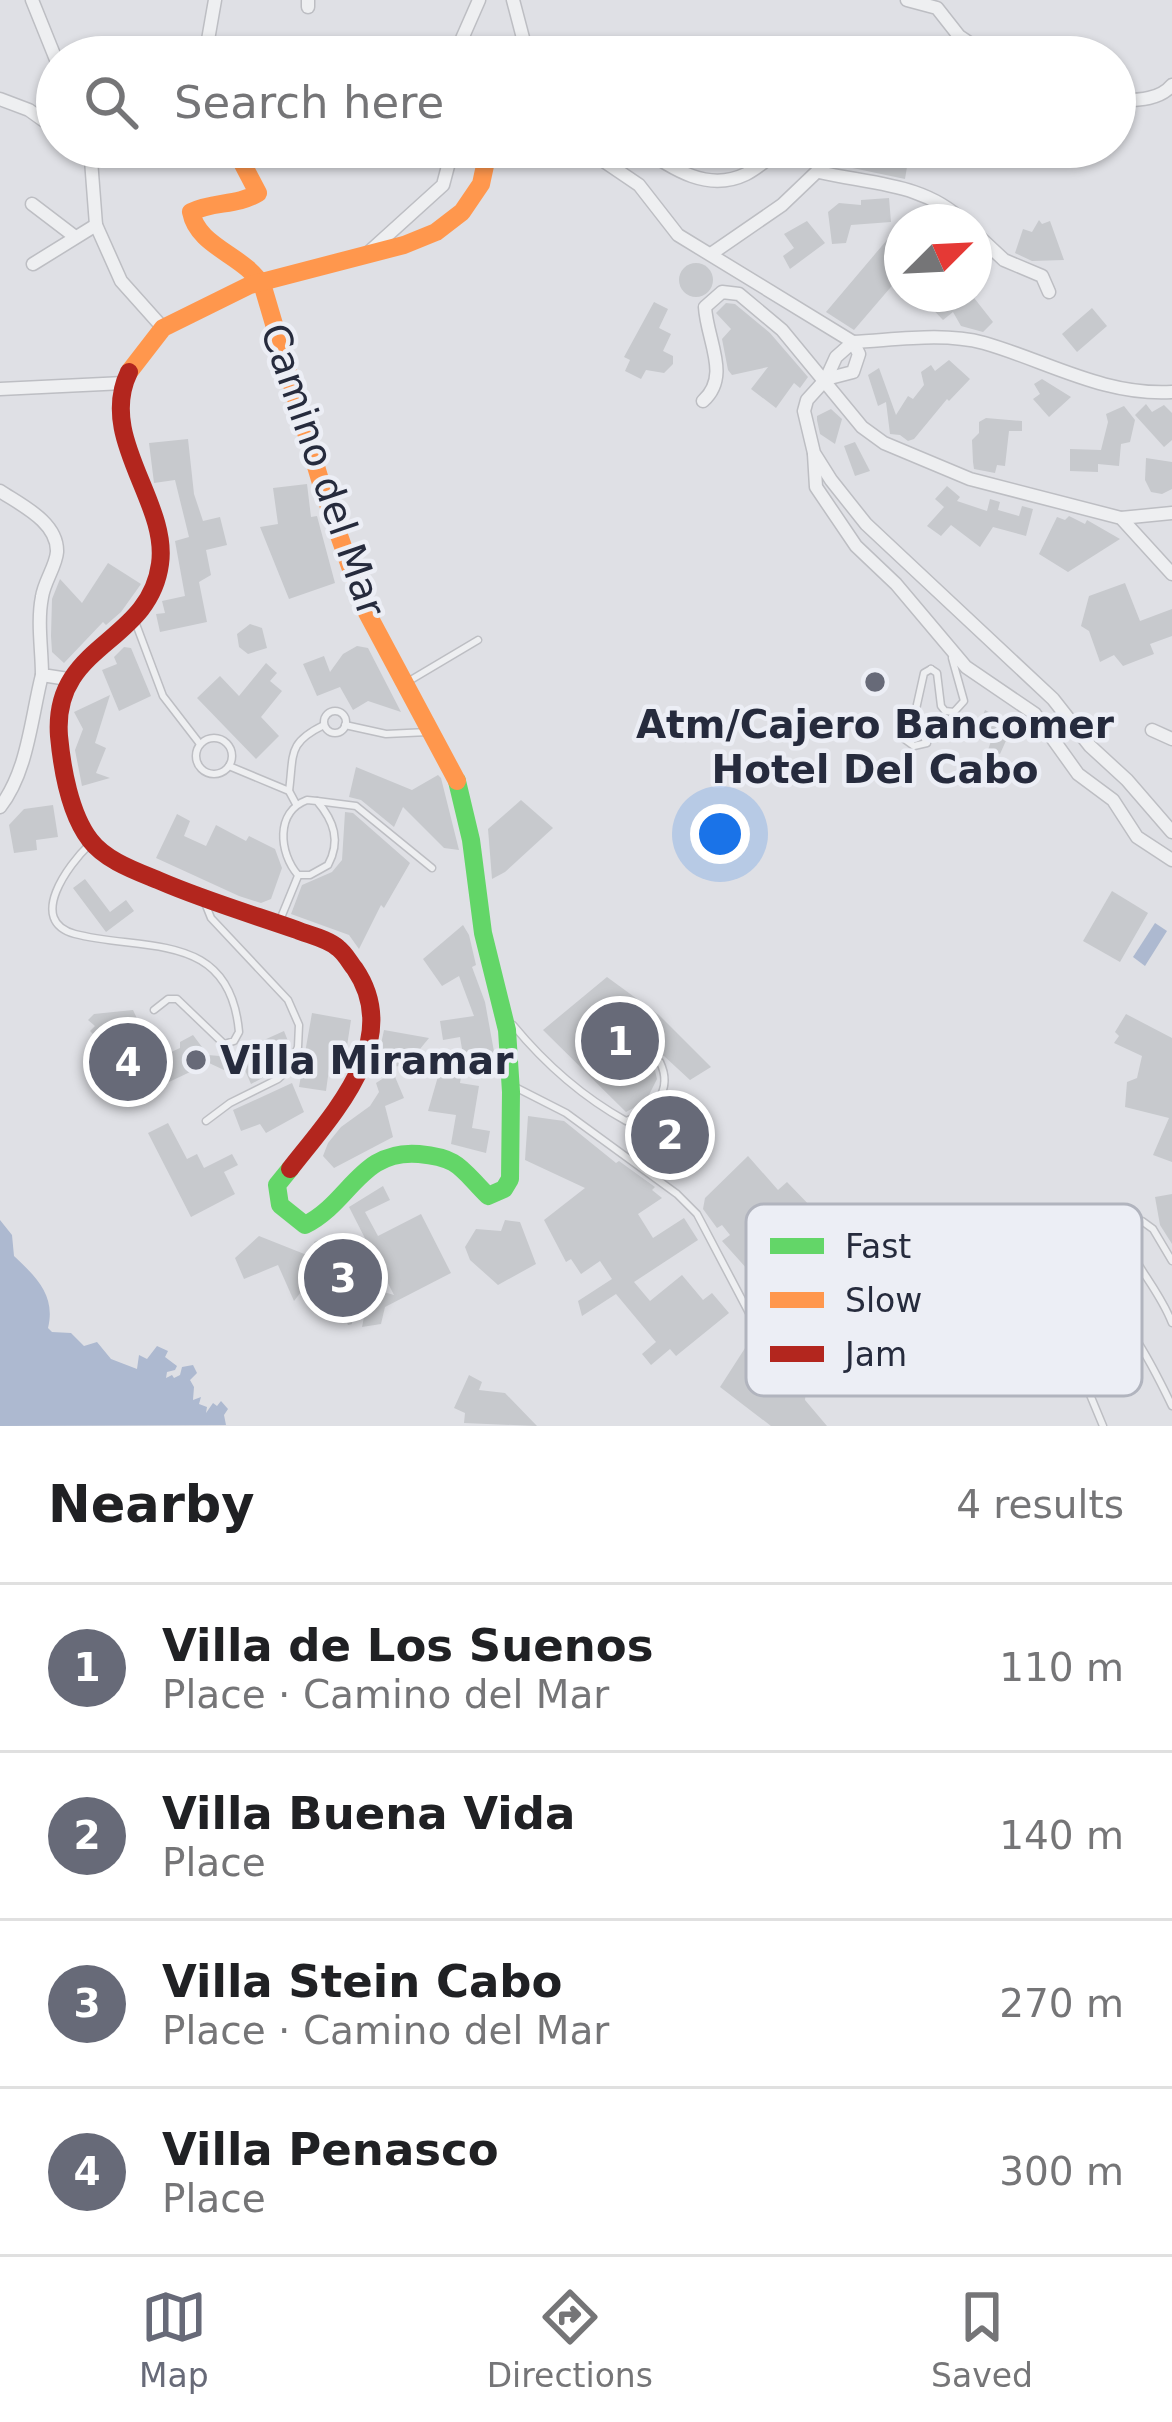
<!DOCTYPE html>
<meta charset="utf-8">
<style>
body{margin:0;font-family:"DejaVu Sans",sans-serif;background:#f2f2f2;color:#202124}
.compass{position:absolute;left:884px;top:204px;width:108px;height:108px;border-radius:50%;background:#fff;box-shadow:0 3px 9px #0004;rotate:66deg}
.you{position:absolute;left:720px;top:834px;width:42px;height:42px;margin:-30px;border:9px solid #fff;border-radius:50%;background:#1a73e8;box-shadow:0 0 0 18px #1a73e833}
.badge{display:grid;place-items:center;width:78px;height:78px;border-radius:50%;background:#676a78;color:#fff;font-size:39px;font-weight:700}
.pin{position:absolute;translate:-50% -50%;border:6px solid #fff;box-shadow:0 3px 12px #0006}
.list{margin:0;padding:0;list-style:none}
h2{display:flex;justify-content:space-between;align-items:center;height:156px;margin:0;padding:0 48px;font-size:51px}
h2 small{font-size:39px;font-weight:400;color:#757577}
.list li{display:grid;grid-template-columns:78px 1fr auto;gap:36px;align-items:center;box-sizing:border-box;height:168px;padding:0 48px;border-top:3px solid #e0e0e0}
.list b{display:block;font-size:45px;white-space:nowrap}
.list p{margin:0;font-size:39px;white-space:nowrap;color:#757577}
.list em{font-size:39px;font-style:normal;color:#757577}
.icon{flex:none;width:66px;height:66px;fill:none;stroke:currentColor;stroke-width:2;stroke-linecap:round;stroke-linejoin:round}
.map{position:relative;flex:none;width:1172px;height:1426px;overflow:hidden}
.search{position:absolute;background:#fff;box-shadow:0 3px 9px #0004;left:36px;right:36px;top:36px;height:132px;display:flex;align-items:center;gap:30px;box-sizing:border-box;padding:0 42px;border-radius:66px;color:#757577;font-size:45px}
.sheet{height:828px;background:#fff}
nav{display:flex;justify-content:space-around;align-items:center;box-sizing:border-box;height:168px;border-top:3px solid #e0e0e0;background:#fff;font-size:33px;color:#757577}
nav a{display:grid;justify-items:center;gap:6px}
nav .on{color:#676a78}
.map>svg:first-child{display:block}
.water{fill:#adb9d0}
.building{fill:#c7c9cd}
.lines{fill:none;stroke-linecap:round;stroke-linejoin:round}
.lane-casing{stroke:#bdbec3;stroke-width:9}
.street-casing{stroke:#bdbec3;stroke-width:15}
.lane{stroke:#eeeff1;stroke-width:6}
.street{stroke:#eeeff1;stroke-width:12}
.fast{stroke:#63d668;stroke-width:18}
.slow{stroke:#ff974d;stroke-width:18}
.jam{stroke:#b3261e;stroke-width:18}
.poi-dot{fill:#676a78;stroke:#eceef5;stroke-width:4.5}
.labels{text-anchor:middle;dominant-baseline:central;stroke-width:9;stroke-linejoin:round;paint-order:stroke}
.street-label{font-size:39px;fill:#262b3d;stroke:#eceef5}
.poi-label{font-size:39px;font-weight:bold;fill:#262b3d;stroke:#eceef5}
.key{fill:#eceef5;stroke:#b1b4be;stroke-width:3}
.key-label{font-size:33px;fill:#262b3d}
</style>
<div class="map">
<svg width="1172" height="1426" viewBox="0 0 1172 1426">
<rect width="100%" height="100%" fill="#dfe0e5"/>
<g class="water">
<path d="M1155,923L1167,931L1145,966L1133,957Z"/>
<path d="M0,1220L12,1235L14,1256C36,1277 56,1295 48,1328L52,1332L71,1333L84,1346L97,1342L111,1359L137,1369L139,1355L147,1359L157,1346L168,1351L165,1357L177,1366L175,1370L167,1372L166,1378L172,1375L174,1378L180,1375L182,1367L193,1365L197,1373L190,1380L194,1387L193,1400L201,1397L199,1404L207,1407L206,1413L213,1403L217,1406L221,1401L228,1409L224,1415L226,1425L0,1426Z"/>
</g>
<g class="building">
<path d="M837,147H875L909,155L905,179L843,166Z"/>
<path d="M889,198L891,222L851,225L846,243L832,244L828,212L839,203L861,205V200Z"/>
<path d="M1039,220L1042,224L1050,221L1064,260L1032,261L1015,253L1023,229L1032,232Z"/>
<path d="M807,221L825,243L790,269L783,256L794,248L784,234Z"/>
<path d="M892,234L894,261L899,244L902,245V274L854,330L826,312Z"/>
<circle cx="696" cy="280" r="17"/>
<path d="M930,294H971L993,322L983,332L961,326L953,312L943,320L924,300Z"/>
<path d="M654,302L668,309L659,328L671,334L663,351L673,356V364L664,373L646,370L641,379L625,371L630,360L624,357Z"/>
<path d="M726,303L735,304L770,333L808,377L800,388L794,383L776,408L751,389L768,367L732,375L728,370L722,339L731,329L716,313Z"/>
<path d="M1092,308L1107,326L1077,352L1062,334Z"/>
<path d="M949,360L970,379L949,401L947,399L914,439L908,441L900,435L890,434L886,402L878,406L868,375L879,368L896,415L908,396L913,399L924,385L921,372L931,365L935,371Z"/>
<path d="M1042,379L1071,397L1049,417L1033,399L1040,394L1034,384Z"/>
<path d="M1146,404L1152,412L1164,405L1172,413V440L1164,447L1135,415Z"/>
<path d="M1124,406L1135,420L1130,442L1121,444L1119,466L1098,464V472L1070,471V449L1101,450L1108,422L1106,414Z"/>
<path d="M831,409L842,419L835,444L820,434L817,420V416Z"/>
<path d="M986,418L1022,421V431H1009L1005,466L997,465L995,473L974,469L973,462L972,440L979,433V422Z"/>
<path d="M188,439L194,494L203,521L220,517L227,545L206,550L211,575L199,582L207,622L160,632L156,614L165,613L162,601L185,596L175,541L189,537L175,480L154,483L149,443Z"/>
<path d="M855,442L870,471L855,476L844,446Z"/>
<path d="M1146,458L1172,462V489L1162,494L1151,492L1145,480Z"/>
<path d="M307,484L311,517L317,516L335,583L289,599L260,527L278,524L273,488Z"/>
<path d="M947,486L960,497L957,501L987,511L990,499L1000,502L998,510L1019,516L1022,506L1033,509L1026,536L993,527L980,547L951,525L941,536L927,526L944,507L935,499Z"/>
<path d="M1069,516L1085,524L1087,520L1120,539L1068,572L1039,554L1057,517L1065,520Z"/>
<path d="M108,563L141,584L121,612L106,625L103,622L64,663L52,652L51,636L52,599L60,579L82,603Z"/>
<path d="M1125,583L1140,621L1172,609V636L1150,644L1154,654L1123,666L1114,655L1100,662L1089,631L1081,626L1089,596Z"/>
<path d="M250,624L262,628L267,648L248,654L239,647L237,634Z"/>
<path d="M357,646L368,648L401,712L368,701L353,710L340,687L317,696L303,664L324,656L330,672L343,654Z"/>
<path d="M124,647L131,648L151,696L119,711L102,670L117,664L114,657Z"/>
<path d="M266,663L277,673L270,681L282,691L261,717L279,736L256,759L197,698L220,676L239,696Z"/>
<path d="M110,695L95,743L106,748L96,773L110,778L82,786L75,750L83,729L74,712Z"/>
<path d="M985,710L1013,725L1000,754L988,750L993,735L980,723Z"/>
<path d="M356,767L412,790L438,775L441,778L459,850L444,848L403,807L394,827L361,800L349,797Z"/>
<path d="M521,800L553,828L505,872L492,879L488,829Z"/>
<path d="M53,805L58,837L36,840L37,850L14,853L9,825L24,809Z"/>
<path d="M345,812L353,813L410,863L384,908L381,905L359,949L349,935L291,914L302,885L332,872L342,860Z"/>
<path d="M177,814L190,821L184,836L206,846L216,825L246,841L249,836L275,849L282,868L271,899L261,903L239,896L156,858Z"/>
<path d="M85,879L110,912L126,900L134,911L106,932L73,888Z"/>
<path d="M1112,891L1148,913L1120,962L1083,941Z"/>
<path d="M463,925L469,935L476,965L472,967L485,1002L495,1057L482,1060L477,1053L463,1055L460,1037L443,1040L440,1021L474,1016L459,976L442,986L423,959Z"/>
<path d="M607,977L659,1015L711,1067L690,1080L664,1056L657,1055L653,1062L657,1079L646,1101L626,1112L543,1030Z"/>
<path d="M133,1010L156,1059L180,1048V1042L193,1035L208,1055L231,1057L224,1070L209,1063L169,1082L166,1072L115,1096L94,1051L105,1046L90,1031L95,1026L88,1020L94,1014Z"/>
<path d="M312,1013L351,1020L343,1072L329,1069L326,1091L299,1087Z"/>
<path d="M1126,1014L1172,1038V1162L1153,1155L1169,1118L1125,1107L1127,1082L1137,1078L1142,1056L1114,1043L1119,1036L1115,1032Z"/>
<path d="M384,1030L429,1038L406,1066L376,1067Z"/>
<path d="M284,1031L290,1046L270,1055L277,1070L251,1084L237,1052Z"/>
<path d="M393,1072L404,1098L385,1106L393,1137L334,1168L323,1156L328,1143L341,1127L370,1106L379,1092L376,1083Z"/>
<path d="M439,1073L461,1077L460,1083L479,1086L472,1128L490,1131L486,1153L451,1144L456,1115L428,1111Z"/>
<path d="M292,1083L304,1112L266,1133L260,1124L241,1131L233,1110Z"/>
<path d="M674,1096L708,1128L668,1172L664,1168L659,1172L631,1151L636,1148L631,1143Z"/>
<path d="M528,1116L564,1121L616,1163L619,1161L655,1187L652,1190L662,1198L638,1214L653,1238L684,1218L698,1240L634,1282L650,1301L682,1275L703,1300L712,1293L729,1313L676,1356L670,1349L651,1365L642,1354L656,1342L616,1294L582,1316L578,1301L612,1279L600,1261L581,1274L571,1259L566,1262L544,1220L585,1188L525,1160Z"/>
<path d="M168,1123L187,1159L197,1154L204,1168L232,1154L238,1165L224,1172L235,1194L191,1217L148,1133Z"/>
<path d="M748,1156L778,1190L787,1182L815,1211L748,1270L722,1241L730,1235L722,1225L717,1228L703,1209L705,1198Z"/>
<path d="M383,1186L390,1200L365,1212L378,1236L421,1214L451,1273L385,1307L381,1324L362,1327L370,1288L394,1295L349,1207Z"/>
<path d="M1172,1194V1244L1160,1225L1155,1197Z"/>
<path d="M505,1220L520,1222L536,1264L498,1285L470,1260L465,1247L476,1229L501,1231Z"/>
<path d="M333,1234L345,1262L354,1257L366,1268L347,1288L352,1324L348,1325L337,1299L319,1306L301,1292L294,1301L278,1265L244,1279L235,1258L259,1236L322,1261L314,1242Z"/>
<path d="M747,1345L806,1390L805,1400L827,1426H771L720,1387Z"/>
<path d="M469,1375L482,1382L479,1390L505,1393L537,1426L464,1423L465,1413L454,1408Z"/>
</g>
<g class="lines">
<g class="lane-casing">
<g id="lane">
<path d="M136,624L163,696L200,744"/>
<path d="M931,669L937,673L941,706L945,711L954,712L964,701L952,658"/>
<path d="M409,681L478,640"/>
<circle cx="335" cy="722" r="11"/>
<path d="M345,725L386,734L428,732"/>
<path d="M903,738L914,746L927,743L914,718L924,673L931,669"/>
<circle cx="214" cy="756" r="18"/>
<path d="M229,766L289,791L296,804"/>
<path d="M289,791C294,754 287,743 324,725"/>
<path d="M307,800L317,801C334,821 341,841 328,865L310,875H298C279,853 275,812 307,800Z"/>
<path d="M317,801L356,806L432,868"/>
<path d="M89,845C69,864 26,921 75,934C145,952 230,930 239,1032L234,1041L224,1044L177,999H168L154,1010"/>
<path d="M205,903L211,918L288,1000L299,1025L298,1047L288,1070L278,1079L230,1103L206,1121"/>
<path d="M280,920L298,876"/>
<path d="M513,1025C546,1065 581,1096 626,1121C653,1111 674,1092 660,1062"/>
<path d="M515,1087L566,1113L677,1194L697,1214L768,1349L814,1377"/>
<path d="M1172,1261L1153,1229L1142,1221L1130,1223L1122,1234C1135,1266 1160,1291 1172,1323"/>
<path d="M1103,1426L1076,1361L1062,1288L1067,1280L1079,1278C1124,1310 1148,1356 1172,1406"/>
</g>
</g>
<g class="street-casing">
<g id="street">
<path d="M32,0L57,62"/>
<path d="M513,0L528,57"/>
<path d="M907,0L937,8L959,36L990,57"/>
<path d="M308,7V0"/>
<path d="M205,57L215,0"/>
<path d="M454,57L479,0"/>
<path d="M0,99L29,110L57,130"/>
<path d="M1115,101C1134,100 1159,101 1172,85"/>
<path d="M90,147L96,225L121,281L163,328"/>
<path d="M583,147L639,185L678,235L853,342L859,354L853,372L826,379"/>
<path d="M641,147C672,168 707,193 746,174C760,167 771,155 785,147"/>
<path d="M819,172C870,184 925,183 964,222"/>
<path d="M32,204L74,236"/>
<path d="M974,232L1004,260L1042,276L1049,292"/>
<path d="M369,252L443,185L453,147"/>
<path d="M711,254L782,205L827,162L826,147"/>
<path d="M33,264L96,225"/>
<path d="M853,342L836,357L826,379L807,400L804,411L814,453L831,480L866,524L1053,699L1090,746L1127,780L1172,832"/>
<path d="M853,342C895,340 943,332 984,343C1047,361 1104,396 1172,392"/>
<path d="M0,389L124,383"/>
<path d="M703,401C731,376 707,341 705,307L722,292L739,294L782,330L862,427L884,443L970,479L1121,518L1172,574"/>
<path d="M814,454L816,487L856,546L896,584L966,667L1035,714L1078,774L1113,800L1137,837L1172,860"/>
<path d="M0,491C21,505 58,522 57,552C56,566 44,582 42,597C37,622 42,650 42,675L68,679"/>
<path d="M1121,518L1172,513"/>
<path d="M1152,730L1172,739"/>
<path d="M0,807C28,771 31,718 42,675"/>
</g>
</g>
<use href="#lane" class="lane"/>
<use href="#street" class="street"/>
<path class="fast" d="M290,1169L277,1185L280,1205L305,1225C351,1202 360,1149 419,1154C460,1158 460,1168 488,1196L504,1189L510,1179L511,1092L507,1030L483,933L471,840L457,781"/>
<g class="slow">
<path d="M234,147L258,193C237,206 213,201 191,212C198,248 246,255 263,287L323,490L365,609L457,781"/>
<path d="M129,372L163,328L250,285L404,245L436,232L462,212L481,184L489,147"/>
</g>
<path class="jam" d="M129,372C97,438 169,502 160,564C149,645 52,643 59,736C62,768 70,814 90,840C106,861 136,871 160,881C204,900 251,914 297,930C309,935 328,939 338,948C345,953 350,963 355,969C404,1041 332,1115 290,1169"/>
</g>
<g class="poi-dot">
<circle cx="875" cy="682" r="12"/>
<circle cx="196" cy="1060" r="12"/>
</g>
<g class="labels">
<g class="street-label">
<text transform="translate(323 470) rotate(71)">Camino del Mar</text>
</g>
<g class="poi-label">
<text x="875" y="724">Atm/Cajero Bancomer<tspan x="875" dy="45">Hotel Del Cabo</tspan></text>
<text x="220" y="1060" text-anchor="start">Villa Miramar</text>
</g>
</g>
<rect x="746" y="1204" width="396" height="192" rx="18" class="key"/>
<rect x="770" y="1238" width="54" height="16" fill="#63d668"/>
<rect x="770" y="1292" width="54" height="16" fill="#ff974d"/>
<rect x="770" y="1346" width="54" height="16" fill="#b3261e"/>
<g class="key-label">
<text x="845" y="1258">Fast</text>
<text x="845" y="1312">Slow</text>
<text x="845" y="1366">Jam</text>
</g>
</svg>
<svg class="compass" viewBox="-18 -18 36 36"><path d="M0-13l5 13h-10z" fill="#e53935"/><path d="M0 13l5-13h-10z" fill="#757577"/></svg>
<div class="you"></div>
<div class="pin badge" style="left:620px;top:1041px">1</div>
<div class="pin badge" style="left:670px;top:1135px">2</div>
<div class="pin badge" style="left:343px;top:1278px">3</div>
<div class="pin badge" style="left:128px;top:1062px">4</div>
<div class="search"><svg class="icon" aria-label="search" viewBox="0 0 24 24"><circle cx="10" cy="10" r="6"/><path d="M15 15l6 6"/></svg>Search here</div>
</div>
<section class="sheet">
<h2>Nearby<small>4 results</small></h2>
<ul class="list">
<li><span class="badge">1</span><div><b>Villa de Los Suenos</b><p>Place · Camino del Mar</p></div><em>110 m</em></li>
<li><span class="badge">2</span><div><b>Villa Buena Vida</b><p>Place</p></div><em>140 m</em></li>
<li><span class="badge">3</span><div><b>Villa Stein Cabo</b><p>Place · Camino del Mar</p></div><em>270 m</em></li>
<li><span class="badge">4</span><div><b>Villa Penasco</b><p>Place</p></div><em>300 m</em></li>
</ul>
</section>
<nav>
<a class="on"><svg class="icon" aria-label="map" viewBox="0 0 24 24"><path d="M3 6l6-2 6 2 6-2v14l-6 2-6-2-6 2zM9 4v14M15 6v14"/></svg>Map</a>
<a><svg class="icon" aria-label="directions" viewBox="0 0 24 24"><path d="M12 3l9 9-9 9-9-9zM9 14v-3h6M13 9l2 2-2 2"/></svg>Directions</a>
<a><svg class="icon" aria-label="saved" viewBox="0 0 24 24"><path d="M7 4h10v16l-5-4-5 4z"/></svg>Saved</a>
</nav>
